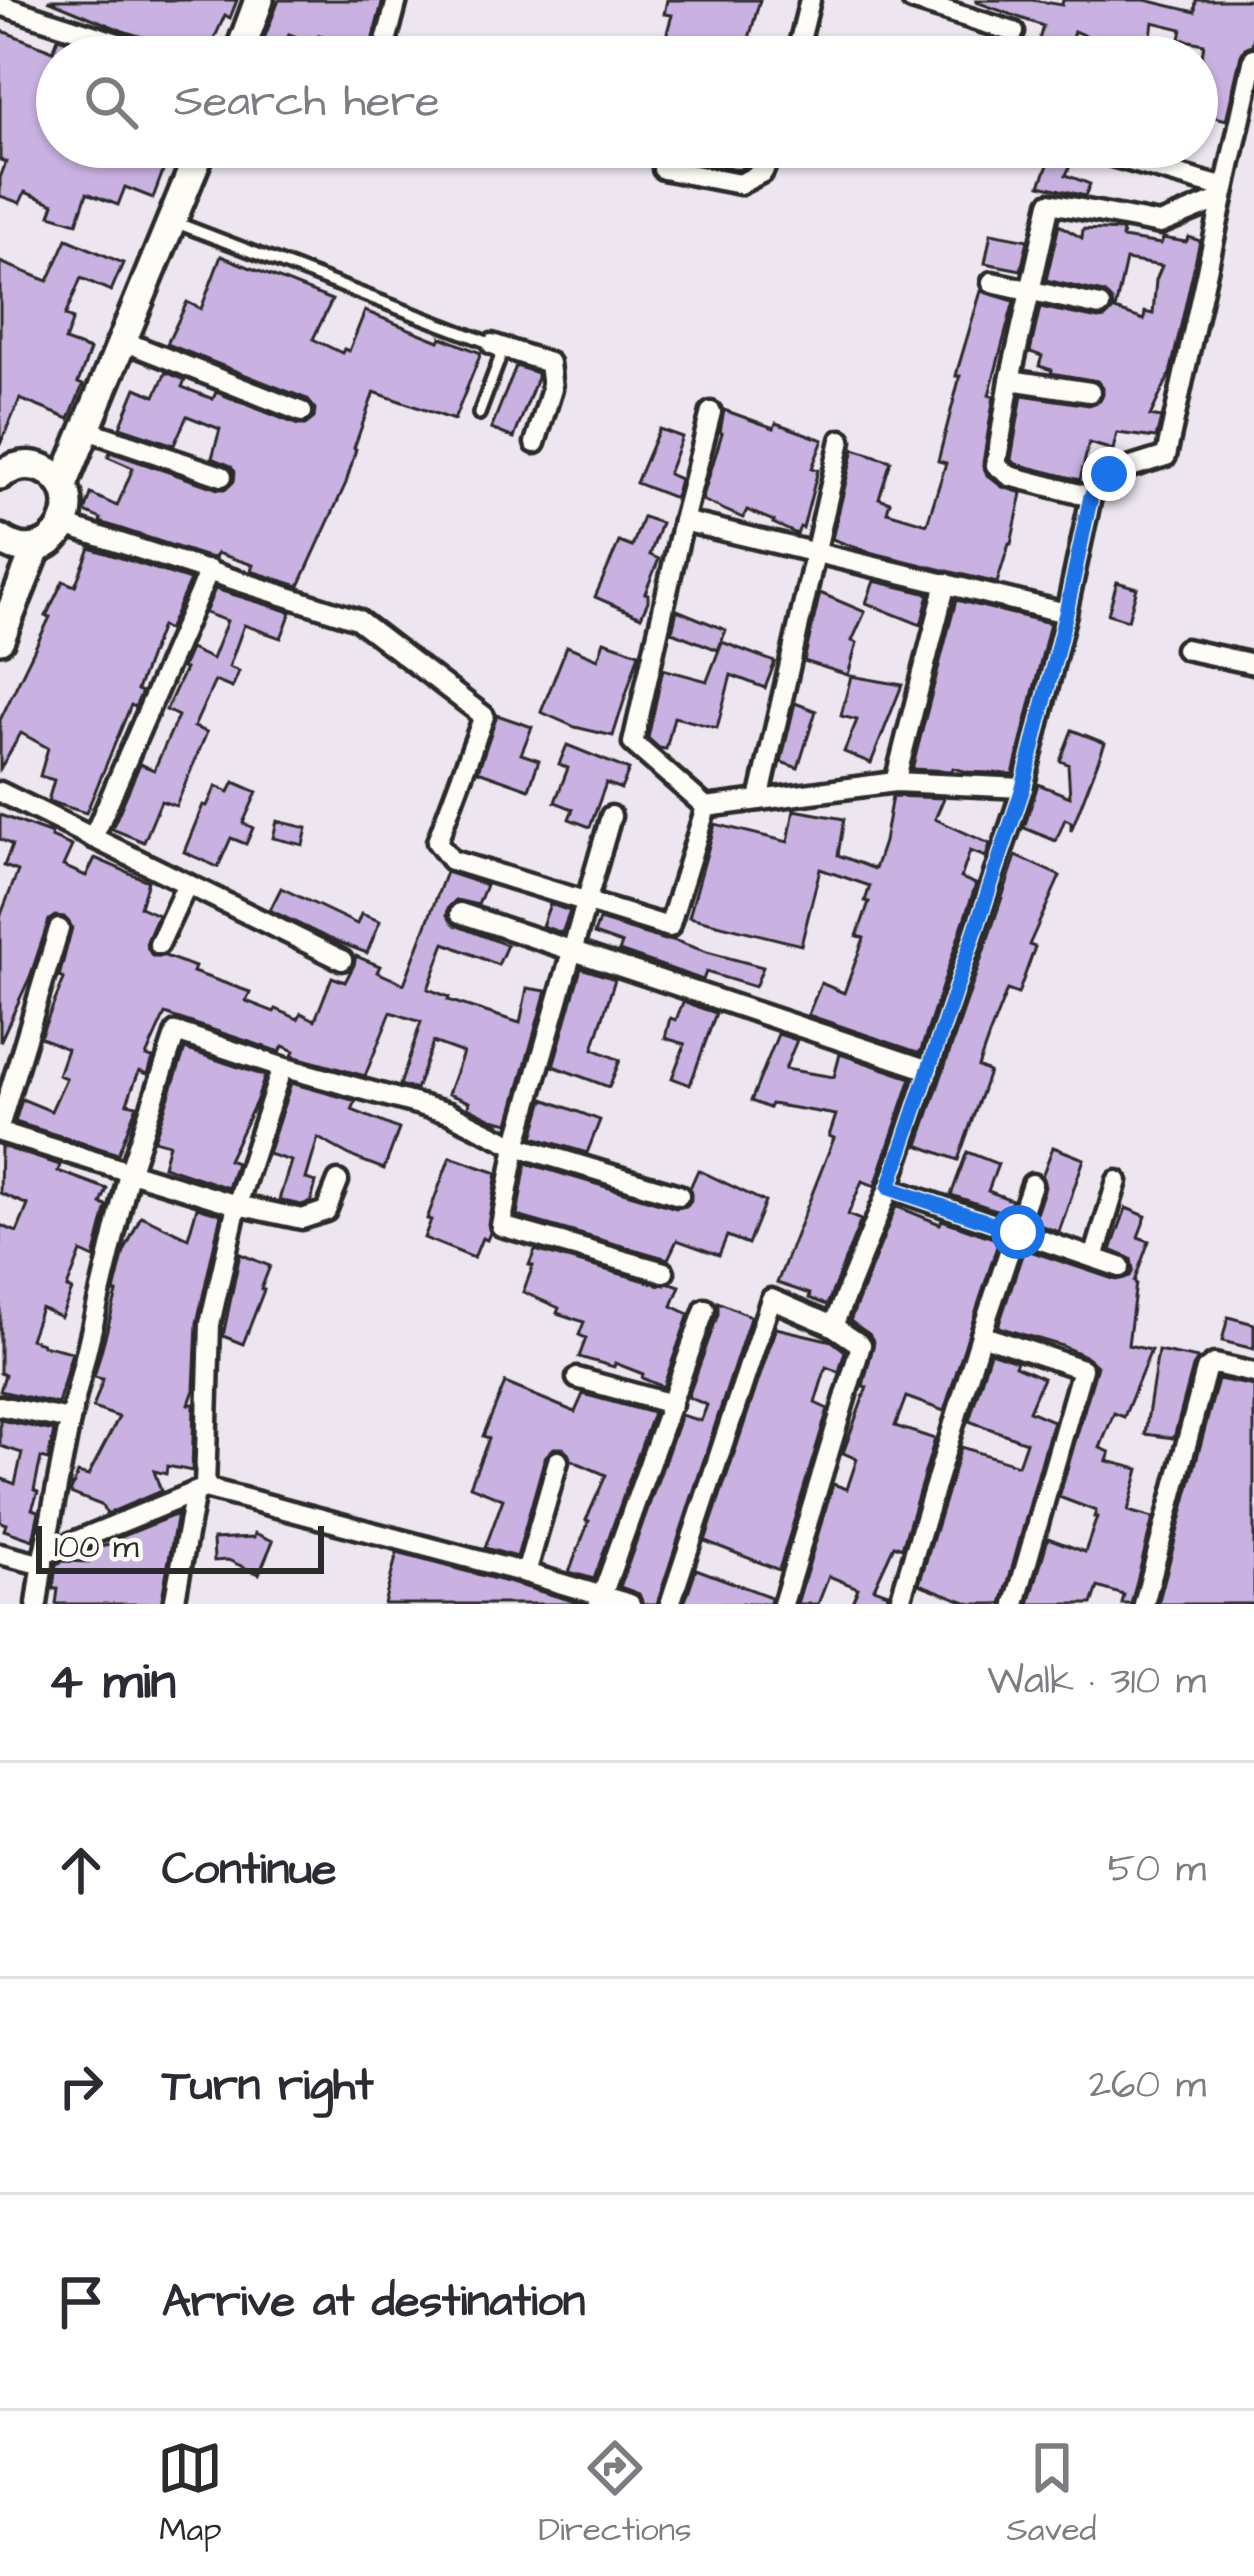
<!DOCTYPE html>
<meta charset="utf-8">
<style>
body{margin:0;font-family:"Architects Daughter",sans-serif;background:#f2f2f3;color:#2b2b33}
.scale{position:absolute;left:36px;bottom:30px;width:288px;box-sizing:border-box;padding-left:12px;border:6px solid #2b2b2b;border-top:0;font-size:33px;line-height:42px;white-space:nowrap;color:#2b2b2b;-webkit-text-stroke:9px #fdfcf7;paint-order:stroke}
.stop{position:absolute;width:36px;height:36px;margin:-27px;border:9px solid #1a73e8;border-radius:50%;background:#fff}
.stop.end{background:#1a73e8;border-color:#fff;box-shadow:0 3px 12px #0008}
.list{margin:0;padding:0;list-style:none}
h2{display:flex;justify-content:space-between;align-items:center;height:156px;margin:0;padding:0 48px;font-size:51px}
h2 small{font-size:39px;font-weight:400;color:#7c7c81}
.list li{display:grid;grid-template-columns:78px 1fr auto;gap:36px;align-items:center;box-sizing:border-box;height:216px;padding:0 48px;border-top:3px solid #e1e1e2}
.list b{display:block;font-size:45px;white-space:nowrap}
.list em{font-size:39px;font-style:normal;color:#7c7c81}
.icon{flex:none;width:66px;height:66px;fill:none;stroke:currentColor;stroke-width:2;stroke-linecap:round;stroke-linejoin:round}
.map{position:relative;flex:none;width:1254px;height:1604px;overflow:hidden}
.search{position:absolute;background:#fff;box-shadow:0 3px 9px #0004;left:36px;right:36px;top:36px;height:132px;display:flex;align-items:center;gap:30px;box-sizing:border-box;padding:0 42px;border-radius:66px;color:#7c7c81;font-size:45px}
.sheet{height:804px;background:#fff}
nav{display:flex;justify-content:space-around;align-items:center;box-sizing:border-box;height:168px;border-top:3px solid #e1e1e2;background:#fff;font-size:33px;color:#7c7c81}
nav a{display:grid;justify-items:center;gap:6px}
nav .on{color:#2b2b2b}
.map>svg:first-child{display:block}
.building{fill:#c9b2e1;stroke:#2b2b2b;stroke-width:3;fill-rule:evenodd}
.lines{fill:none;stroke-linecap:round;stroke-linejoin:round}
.lane-casing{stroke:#2b2b2b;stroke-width:18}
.street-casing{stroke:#2b2b2b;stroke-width:27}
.secondary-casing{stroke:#2b2b2b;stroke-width:36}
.lane{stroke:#fdfcf7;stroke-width:9}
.street{stroke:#fdfcf7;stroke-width:18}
.secondary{stroke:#fdfcf7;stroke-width:27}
.route{stroke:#1a73e8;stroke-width:15}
</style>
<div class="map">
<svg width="1254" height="1604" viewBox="0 0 1254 1604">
<rect width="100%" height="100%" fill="#ede6f0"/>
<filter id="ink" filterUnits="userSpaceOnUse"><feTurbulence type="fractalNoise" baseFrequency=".00833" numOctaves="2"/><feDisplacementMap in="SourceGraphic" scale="24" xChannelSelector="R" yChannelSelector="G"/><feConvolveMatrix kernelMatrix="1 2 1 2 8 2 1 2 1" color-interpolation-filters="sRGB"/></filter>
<g filter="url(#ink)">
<g class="building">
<path d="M48,0H237L230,18L225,15L206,57H191L179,52L177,57L165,44L123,31Z"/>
<path d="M279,0H383L370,49L319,35L316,44L289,34L281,57H257Z"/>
<path d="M667,0H760L748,42L740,40L735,57H660L672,15L664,14Z"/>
<path d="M976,0H1032L1062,5L1063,0H1145L1195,12L1196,0H1254V35L1252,45L1245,48L1241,55L1226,120L1197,112V86L1204,44L1180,39L1182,29L1153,22L1150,42L1130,40L1123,57H1099L1105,44L1074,31L1067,57H1034L1043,26L976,2Z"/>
<path d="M0,30L53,51L58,38L74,43L69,57H57V147H172L153,198L125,187L118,205L87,193L77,223L50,215L54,204L25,192L20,203L0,196V178L6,162L0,160Z"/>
<path d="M673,147H754L749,164L738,170L672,152Z"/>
<path d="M1063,147H1074L1075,155L1066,175L1090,184L1085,196L1040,185L1050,160L1056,162Z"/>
<path d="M1059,225L1082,238L1083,229L1123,231L1122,238L1161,244L1163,238L1186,242L1189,237L1200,241L1170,374L1150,416L1161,418L1156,438L1117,433L1113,450L1089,443L1080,480L1016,464L1011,459L1022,395L1089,405L1100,401L1103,395V388L1097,381L1051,373L1052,370L1039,366L1042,356L1030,352L1040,307L1098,319L1105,318L1113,310L1112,301L1104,293L1046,280ZM1126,260L1162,266L1156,280L1153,314L1145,312L1144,320L1115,310Z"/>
<path d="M991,233L1028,240L1021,270L985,263Z"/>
<path d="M67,239L123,263L111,291L81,278L65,316L73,319L65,341L90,350L78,383L83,385L69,419L20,399L0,445V262L48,281Z"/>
<path d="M221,256L332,300L313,339L342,353L344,349L349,351L365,311L439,341L441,337L481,353L454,420L374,392L354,448L356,449L346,483L299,586L251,571L253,565L217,553L215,558L207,557L100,522L101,519L85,512L91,494L117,506L133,468L108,457L110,452L218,489H226L234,481L235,472L231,466L212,458L220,429L187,416L174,445L120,427L136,388L155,396L166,372L185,380L182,387L213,399L216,392L298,425H305L314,418L315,409L307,399L167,344L187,302L201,309Z"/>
<path d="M981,291L1014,301L989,395L994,396L983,463L987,475L1002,487L1022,493L1011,544H1009L997,583L865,551L832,539L854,449L891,461L879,498L890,502L887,512L927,524L946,463L938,461L960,376H956L958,368Z"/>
<path d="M516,366L537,373V378L514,438L491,429Z"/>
<path d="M724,410L774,428L776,423L823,440L812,468L818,470L803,528L800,527L797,534L773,523L774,521L747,510L743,518L702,500L722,433L720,432Z"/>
<path d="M659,429L682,437L668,474L680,479L675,498L636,483Z"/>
<path d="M643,517L661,523L650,555L659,559L645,593L648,594V601L641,617L595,597L619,542L632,547Z"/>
<path d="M90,548L190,580L168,630L161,626L137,690L142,692L135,707L131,705L86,813L48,801L54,780L40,776L48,748L21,733L0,769V720L50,617L46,616L63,581L75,586Z"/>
<path d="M874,581L929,594L921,625L866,603Z"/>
<path d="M1117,582L1137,588L1128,620L1108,614Z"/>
<path d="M215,589L291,612L281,638L244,625L229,667L239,671L232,688L215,681L194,727L207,732L176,806L161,801L144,842L112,829L140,764L154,770L178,716L166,710L185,669L182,668L190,649L212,659L227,621L205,613Z"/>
<path d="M820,593L865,612L852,641L857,643L848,675L804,661Z"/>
<path d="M956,600L1050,623L1013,774L968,772L953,768L952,771L912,769Z"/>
<path d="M677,610L726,630L718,650L672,632Z"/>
<path d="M604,641L639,653L613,736L575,727L541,712L567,646L598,659Z"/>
<path d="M722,642L775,662L765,688L731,675L717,728L674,717L666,749L659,748L648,738L663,669L707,681Z"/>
<path d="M851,676L902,685L871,763L844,752L857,720L841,716Z"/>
<path d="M795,703L816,711L798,768L781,762Z"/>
<path d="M497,715L532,727L521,754L539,760L529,789L478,771Z"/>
<path d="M1072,730L1105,743L1071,831V822L1065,819L1056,841L1024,828L1038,784L1070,797L1068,764L1060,761Z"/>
<path d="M567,745L629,770L621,789L606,783L590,827L569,819L573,809L555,802L568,768L559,764Z"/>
<path d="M234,782L257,792L243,823L253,828L246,844L231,838L218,867L184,852L203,805L207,806L216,786L229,792Z"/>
<path d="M892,796L944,798L935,819L990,844L986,857L970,851L961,878L976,884L920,1053L808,1015L821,983L844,993L864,938L857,936L869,902L865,901L870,886L820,869L801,945L689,917L715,824L788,842L794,810L844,819L838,855L875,869L884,842Z"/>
<path d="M0,815L52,834L51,837L72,846L63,866L86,876L95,858L148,881L140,907L158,915L146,944L152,956H165L195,967L193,972L250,992L246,1001L274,1012L276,1009L298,1019L301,1013L315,1020L332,977L345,982L354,965L356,956L380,966L377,972L404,984L446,872L486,885L478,905L456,900L448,908L447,915L455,925L507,945L498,965L445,943L428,989L449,997L448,1000L520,1023L527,988L546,991L509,1123L492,1119L468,1107L469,1102L448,1094L463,1053L433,1042L416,1090L400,1085L421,1022L391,1012L365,1076L292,1056L294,1051L283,1046L280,1052L165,1014L146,1056L153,1058L148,1074L139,1071L127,1103L137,1105L118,1154L15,1122L22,1099L51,1111L66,1078L58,1075L67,1049L40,1037L64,979L59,977L72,927L64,917L55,916L49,920L30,977L0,1042V917L18,871L4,866L12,845L0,839Z"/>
<path d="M277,821L307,828L303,845L273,838Z"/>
<path d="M1016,856L1060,876L1029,945L1035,947L1018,994L1007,990L990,1033L978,1067L989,1072L958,1160L918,1145Z"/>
<path d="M281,888L357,924L361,914L380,921L367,953L328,938L270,910Z"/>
<path d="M550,904L570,911L562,933L542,926Z"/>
<path d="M599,920L665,940H673L707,952L763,967L755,987L706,972L703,980L619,951L622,944L594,934Z"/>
<path d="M581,968L615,979L593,1049L620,1060L609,1087L553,1066Z"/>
<path d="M683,1002L716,1013L690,1085L672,1078L685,1044L665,1038L670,1018L676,1020Z"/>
<path d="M778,1034L797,1040L785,1069L834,1077L840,1054L911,1078L875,1186L862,1181L848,1215L861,1220L827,1305L809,1298L810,1294L777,1283L834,1138L829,1136L836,1115L771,1104L769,1108L751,1101Z"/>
<path d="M185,1049L265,1076L256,1102L228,1160L236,1163L228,1188L163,1166L169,1144L154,1140Z"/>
<path d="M291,1083L356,1101L352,1110L399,1129L384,1169L355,1158L318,1138L306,1179L316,1182L311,1202L301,1205L279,1200L291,1161L268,1154Z"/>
<path d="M544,1099L600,1120L587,1153L533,1137Z"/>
<path d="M1,1146L60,1165L58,1171L107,1189L101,1204L107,1206L94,1258L81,1252L67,1288L72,1290L61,1317L41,1308L30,1339L42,1343V1345L72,1352L58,1404L0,1391L5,1375L0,1373V1225L17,1232L28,1205L0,1193Z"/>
<path d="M1053,1147L1084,1159L1059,1232L1033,1223L1045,1187L1042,1176Z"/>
<path d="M967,1152L998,1164L988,1191L1012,1200L1008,1214L951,1195Z"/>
<path d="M450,1157L497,1173L488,1224L490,1233L487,1240L482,1238L474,1258L424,1238L431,1220L427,1219Z"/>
<path d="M526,1163L676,1208L687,1206L691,1200L690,1188L698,1170L765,1202L748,1244L727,1236L719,1255L677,1240L668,1259L517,1216Z"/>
<path d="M896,1206L940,1224L942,1220L999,1240L944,1411L906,1397L895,1426L935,1439L902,1548L894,1545L874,1588L888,1593L886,1604H851L858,1588L829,1576L818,1604H797L833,1484L847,1489L857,1459L843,1453L867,1387L863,1386L874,1342L869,1334L850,1321Z"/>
<path d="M197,1207L221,1214L197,1323L194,1390L189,1404H194L192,1471L167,1466L166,1474L154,1471L161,1491L107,1514L101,1505L70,1493L78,1473L88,1476L119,1417L93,1408L103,1379L94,1377L117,1293L114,1292L124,1252L141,1216L188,1238Z"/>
<path d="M1126,1208L1146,1216L1138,1237L1149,1241L1134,1282L1136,1283L1128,1345L1151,1350L1124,1417L1114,1413L1100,1448L1110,1452L1107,1461L1139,1469L1128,1511L1153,1518L1131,1604H1122L1124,1595L1098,1587L1092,1604H1029L1048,1538L1085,1552L1097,1517H1094L1096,1511L1059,1497L1097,1366L1087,1357L1062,1346L998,1327L1024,1249L1116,1280L1130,1276L1133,1270L1131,1259L1111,1250Z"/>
<path d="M535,1250L660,1285L671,1283L680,1286L672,1306L689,1314L663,1387L642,1378L643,1374L615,1363L614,1367L579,1357L586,1338L579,1335L584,1322L557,1313L559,1308L523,1292L533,1266L529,1265Z"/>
<path d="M240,1254L270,1266L261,1289L264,1290L243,1344L223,1336Z"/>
<path d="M718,1302L750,1316L749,1321L657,1604H643L639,1594L620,1587L681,1415L701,1421L707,1405L688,1397L718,1314Z"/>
<path d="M1228,1317L1254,1324V1349L1222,1341Z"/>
<path d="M776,1328L832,1341L845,1351L839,1372L826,1367L815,1403L828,1409L779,1570L705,1541Z"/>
<path d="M1158,1351L1198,1359L1193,1367L1174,1438L1145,1434Z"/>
<path d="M990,1352L1017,1361L1015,1366L1043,1378L1029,1411L1053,1421L1002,1604H971L919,1584L961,1447L1018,1465L1026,1442L969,1421Z"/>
<path d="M1218,1379L1254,1386V1604H1158Z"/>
<path d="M505,1383L575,1412L583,1394L653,1413L594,1579L569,1572L589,1521L586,1520L606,1475L571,1460L568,1453L563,1448H554L545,1457L517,1557L485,1548L503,1499L470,1486L489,1438L483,1436Z"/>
<path d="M0,1420L54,1431L48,1460L41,1458L34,1490L38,1492L32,1509L39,1511L33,1540L4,1530L6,1524L0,1522V1478L15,1484L22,1453L0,1446Z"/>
<path d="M177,1514L161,1604H56L58,1589H53L56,1564L63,1561L88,1562L85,1552L117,1542L116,1539Z"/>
<path d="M255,1533L273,1541L259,1574L228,1560L214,1561L213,1539L254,1537Z"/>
<path d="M397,1553L522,1586L583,1604H384Z"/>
<path d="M696,1569L771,1597L770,1604H684Z"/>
</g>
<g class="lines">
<g class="lane-casing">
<path id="lane" d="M177,223L492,344L498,350L500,358L479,414"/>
</g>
<g class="street-casing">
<g id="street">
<path d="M912,0L1014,32"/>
<path d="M0,5L161,57"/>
<path d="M382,57L397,0"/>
<path d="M796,57L810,0"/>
<path d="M1087,149L1225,188"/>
<path d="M663,169L740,184L763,172L773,147"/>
<path d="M992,282L1100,306"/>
<path d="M123,341L302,412"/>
<path d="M492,344L549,363L552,389L535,443"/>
<path d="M1010,380L996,465L1010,476L1091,497"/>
<path d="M1090,392L1010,380L1050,203L1160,224L1223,198"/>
<path d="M87,430L222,476"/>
<path d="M683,521L711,412"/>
<path d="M64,525L357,619L484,716L437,842L451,860L669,927L706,807L895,782L1023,788"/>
<path d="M1185,649L1254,664"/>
<path d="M895,782L946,583"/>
<path d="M0,792L342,960"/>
<path d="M759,800L841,440"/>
<path d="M706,807L633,743L683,521L1066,613"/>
<path d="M611,816L516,1146L501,1226L664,1272"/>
<path d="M93,838L209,570"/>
<path d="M460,913L929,1070"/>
<path d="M159,944L187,884"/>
<path d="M282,1067L449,1113L516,1146L679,1195"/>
<path d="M0,1124L59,929"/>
<path d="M0,1132L237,1205L302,1219L326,1211L338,1181"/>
<path d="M889,1188L1120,1267"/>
<path d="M1094,1258L1117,1181"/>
<path d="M981,1335L1082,1369L1015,1604"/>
<path d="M577,1378L672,1404"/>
<path d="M0,1406L70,1420"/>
<path d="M0,1554L43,1565"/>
<path d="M44,1554L70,1420L129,1173L176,1032L282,1067L237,1205L210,1324L205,1488"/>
<path d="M526,1573L558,1461"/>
<path d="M37,1604L44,1554L205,1488L526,1573L630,1604"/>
<path d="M174,1604L195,1492"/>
<path d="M599,1604L705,1309"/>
<path d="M670,1604L771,1299L833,1326"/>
<path d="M783,1604L861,1345L833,1326L889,1188L1023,788L1066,613L1091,497L1109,474L1166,456L1254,58"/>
<path d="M899,1604L981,1335L1032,1184"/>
<path d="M1144,1604L1206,1370L1214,1364L1254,1373"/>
</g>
</g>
<g class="secondary-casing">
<g id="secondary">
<path d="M238,57L259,0"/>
<path d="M0,475C14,466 28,462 44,469C96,493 55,577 0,539"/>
<path d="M63,485L202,147"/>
<path d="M0,639L36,549"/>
</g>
</g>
<use href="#lane" class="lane"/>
<use href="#street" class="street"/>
<use href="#secondary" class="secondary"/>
</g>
</g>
<g class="lines" filter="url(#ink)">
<path class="route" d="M1018,1232L889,1188L1023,788L1066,613L1091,496L1109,474"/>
</g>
</svg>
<div class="scale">100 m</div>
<div class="stop" style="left:1018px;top:1232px"></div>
<div class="stop end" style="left:1109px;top:474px"></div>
<div class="search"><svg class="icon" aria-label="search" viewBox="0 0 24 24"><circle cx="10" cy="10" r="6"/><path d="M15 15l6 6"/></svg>Search here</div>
</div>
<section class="sheet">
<h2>4 min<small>Walk · 310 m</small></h2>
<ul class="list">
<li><svg class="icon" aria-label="ahead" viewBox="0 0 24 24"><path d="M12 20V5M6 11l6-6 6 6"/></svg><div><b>Continue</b></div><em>50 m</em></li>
<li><svg class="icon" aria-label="right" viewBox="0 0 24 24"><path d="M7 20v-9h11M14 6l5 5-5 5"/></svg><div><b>Turn right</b></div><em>260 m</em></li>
<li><svg class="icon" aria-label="arrive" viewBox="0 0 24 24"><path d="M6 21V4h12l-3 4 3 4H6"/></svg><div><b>Arrive at destination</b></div></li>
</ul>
</section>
<nav>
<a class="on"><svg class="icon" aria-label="map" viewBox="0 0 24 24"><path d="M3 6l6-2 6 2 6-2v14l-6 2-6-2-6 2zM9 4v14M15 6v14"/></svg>Map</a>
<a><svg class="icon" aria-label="directions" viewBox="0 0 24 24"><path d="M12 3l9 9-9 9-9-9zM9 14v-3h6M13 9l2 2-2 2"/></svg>Directions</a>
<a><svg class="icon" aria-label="saved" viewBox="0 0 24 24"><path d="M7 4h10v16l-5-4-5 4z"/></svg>Saved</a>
</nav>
